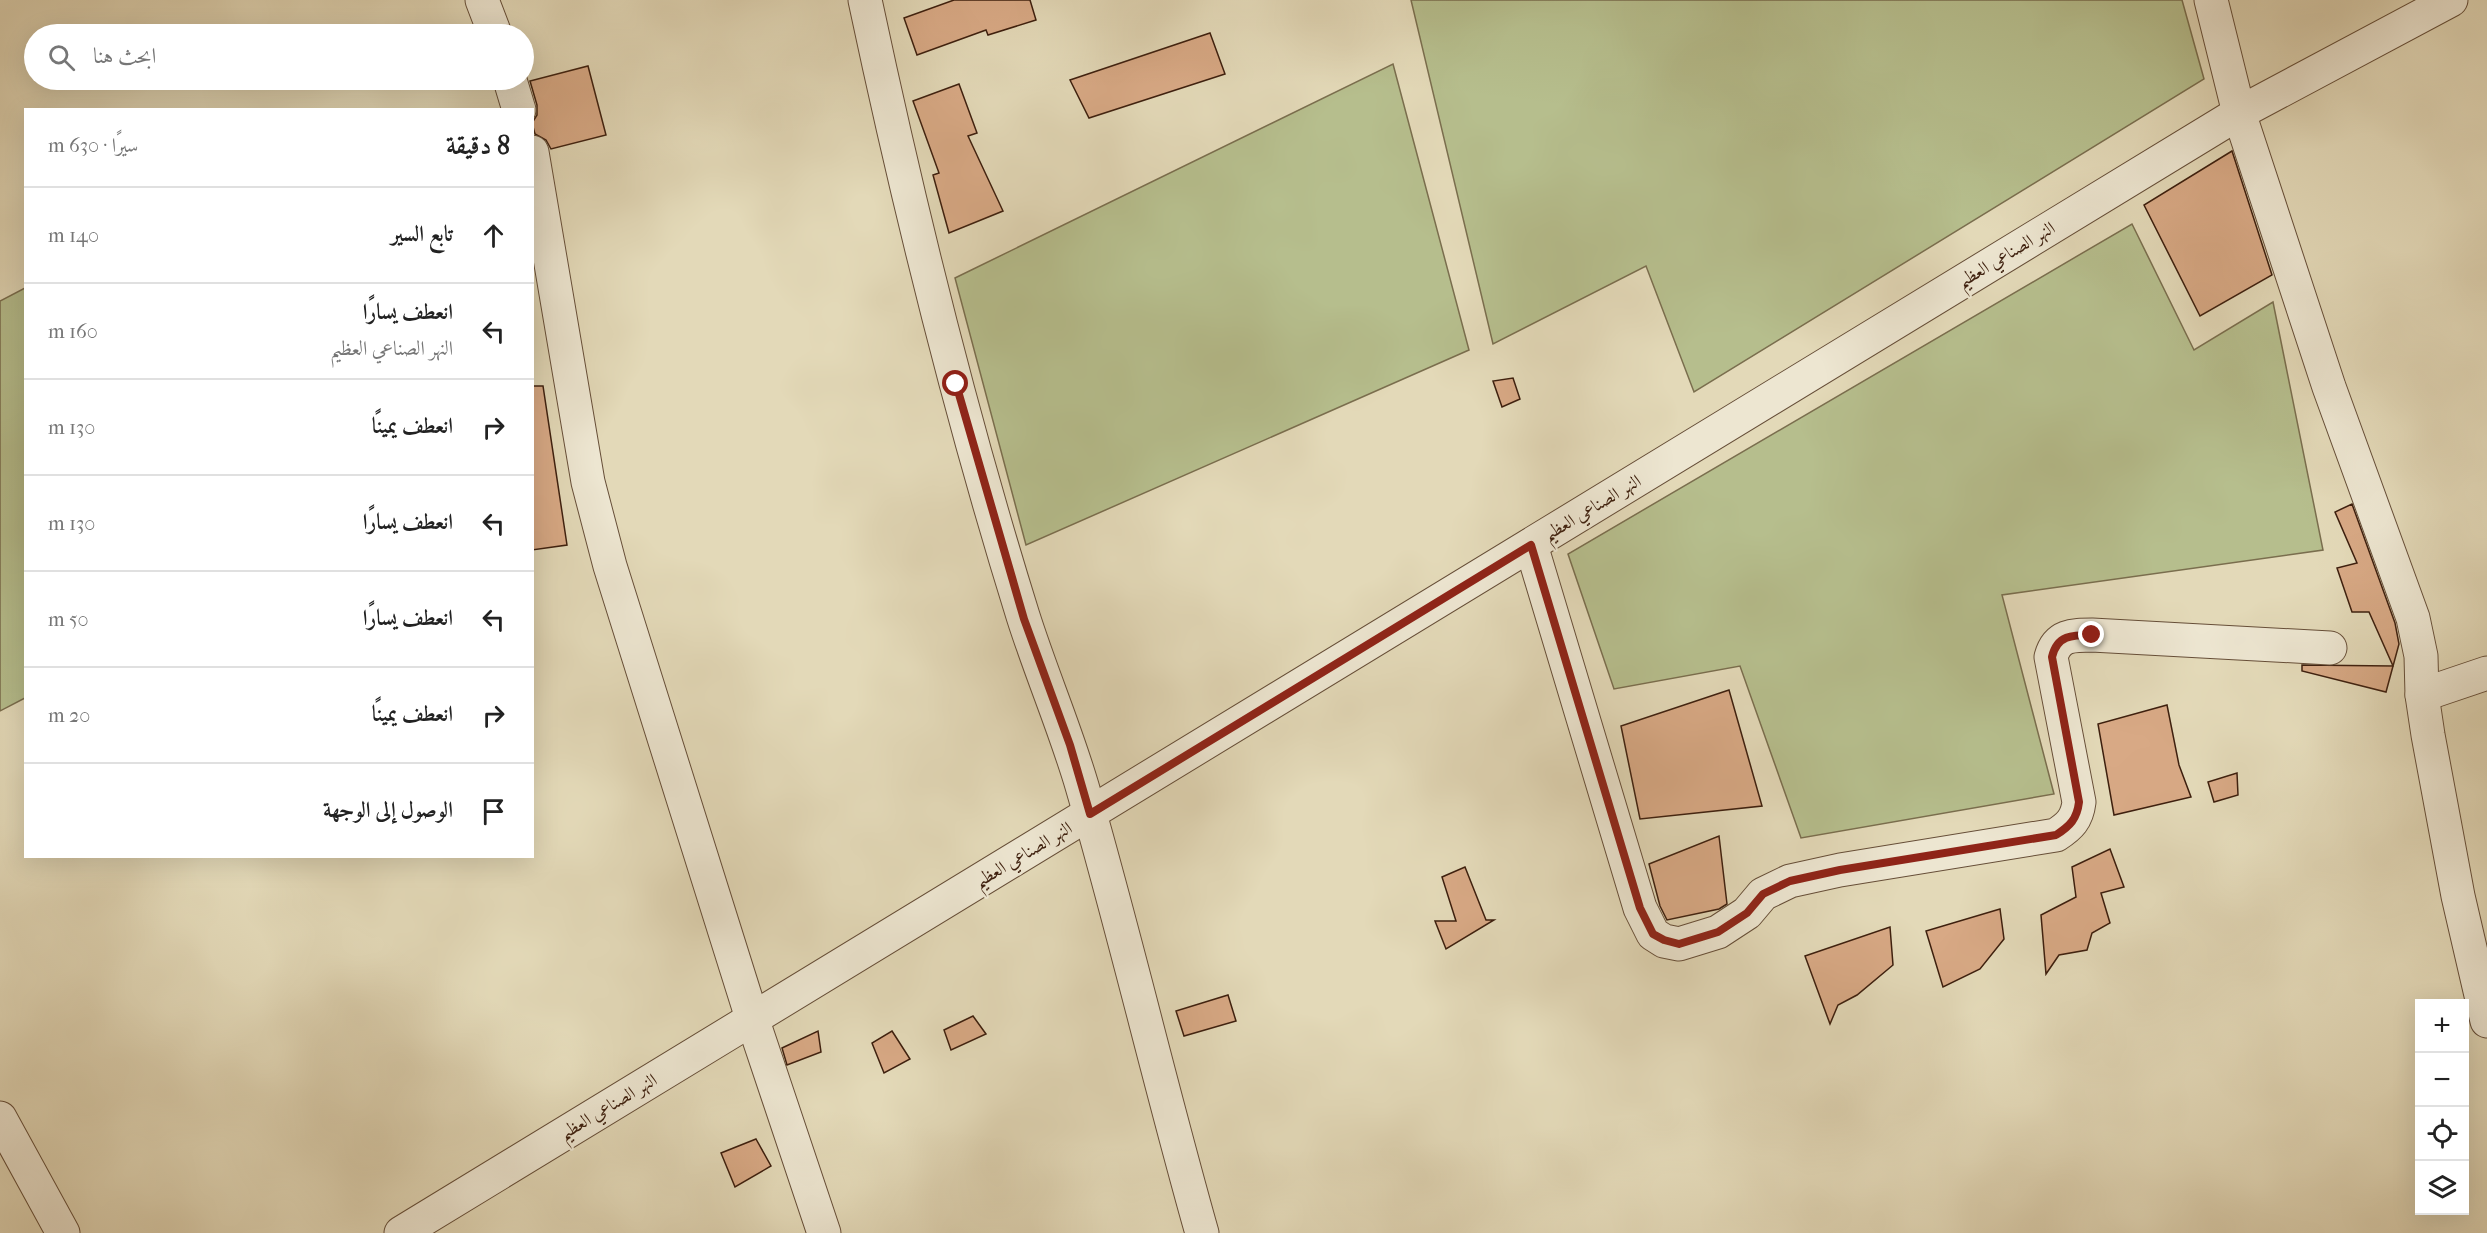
<!DOCTYPE html>
<html lang="ar">
<meta charset="utf-8">
<style>
body{margin:0;font-family:"IM FELL French Canon",Amiri,serif;background:#f2f2f2;color:#222;direction:rtl}
.controls{position:absolute;right:18px;bottom:18px;display:grid;overflow:hidden;border-radius:0px;box-shadow:0 6px 24px #0002}
.controls button{width:54px;height:54px;display:grid;place-items:center;padding:0;border:0;border-bottom:2px solid #e0e0e0;background:#fff;color:#222;font:30px sans-serif}
.stop{position:absolute;width:18px;height:18px;margin:-14px;border:4px solid #8f2418;border-radius:50%;background:#fff}
.stop.end{background:#8f2418;border-color:#fff;box-shadow:0 2px 6px #0008}
.list{margin:0;padding:0;list-style:none}
h2{display:flex;justify-content:space-between;align-items:center;height:78px;margin:0;padding:0 24px;font-size:26px}
h2 small{font-size:20px;font-weight:400;color:#767676}
.list li{display:grid;grid-template-columns:39px 1fr auto;gap:18px;align-items:center;box-sizing:border-box;height:96px;padding:0 24px;border-top:2px solid #e0e0e0}
.list b{display:block;font-size:22px;white-space:nowrap}
.list p{margin:0;font-size:20px;white-space:nowrap;color:#767676}
.list em{font-size:20px;font-style:normal;color:#767676}
.icon{flex:none;width:33px;height:33px;fill:none;stroke:currentColor;stroke-width:2;stroke-linecap:round;stroke-linejoin:round}
.map{position:relative;flex:none;width:2487px;height:1233px;overflow:hidden;direction:ltr}
.search{position:absolute;background:#fff;box-shadow:0 6px 24px #0002;left:24px;top:24px;width:510px;height:66px;display:flex;align-items:center;gap:15px;box-sizing:border-box;padding:0 21px;border-radius:33px;color:#767676;font-size:22px}
.panel{position:absolute;background:#fff;box-shadow:0 6px 24px #0002;left:24px;top:108px;width:510px;height:750px;border-radius:0px;direction:rtl}
.map>svg:first-child{display:block}
.green{fill:#b6be8d;stroke:#7a6e4e;stroke-width:1.5}
.building{fill:#d8a985;stroke:#3d1f0e;stroke-width:1.5}
.lines{fill:none;stroke-linecap:round;stroke-linejoin:round}
.minor-casing{stroke:#664e38;stroke-width:35}
.minor{stroke:#ede6d1;stroke-width:33}
.route{stroke:#8f2418;stroke-width:8}
.labels{text-anchor:middle;dominant-baseline:central;stroke-width:4.5;stroke-linejoin:round;paint-order:stroke}
.street-label{font-size:18px;fill:#3d1f0e;stroke:#ede6d1}
</style>
<div class="map">
<svg width="2487" height="1233" viewBox="0 0 2487 1233">
<rect width="100%" height="100%" fill="#e3d9b8"/>
<filter id="stains"><feTurbulence type="fractalNoise" baseFrequency=".00333" numOctaves="4"/><feColorMatrix values="0 0 0 0 .2 0 0 0 0 .09 0 0 0 0 .02 0 0 0 .5 -.17"/></filter>
<radialGradient id="worn" r=".72"><stop offset=".6" stop-color="#630" stop-opacity="0"/><stop offset="1" stop-color="#630" stop-opacity=".3"/></radialGradient>
<g class="green">
<path d="M1411,0H2182L2204,79L1694,392L1646,266L1493,344Z"/>
<path d="M1393,64L1469,350L1026,545L955,278Z"/>
<path d="M2132,224L2194,350L2273,302L2323,550L2002,595L2054,794L1801,838L1740,666L1614,689L1568,554Z"/>
<path d="M25,288V698L0,711V301Z"/>
</g>
<g class="building">
<path d="M954,0H1030L1036,20L988,35L986,30L917,55L904,18Z"/>
<path d="M1210,33L1225,74L1089,118L1070,80Z"/>
<path d="M588,66L606,135L551,149L546,140L535,134L532,123L537,115V105L530,81Z"/>
<path d="M959,84L977,133L968,136L1003,211L949,233L933,175L939,173L913,101Z"/>
<path d="M2232,151L2272,275L2200,316L2144,205Z"/>
<path d="M1513,378L1520,399L1502,407L1493,381Z"/>
<path d="M532,386H543L567,545L532,550Z"/>
<path d="M2352,504L2395,623L2399,644L2386,692L2302,671V665L2393,666L2369,612H2352L2337,568L2357,563L2335,512Z"/>
<path d="M1729,690L1762,806L1640,819L1621,726Z"/>
<path d="M2167,705L2179,765L2191,797L2114,815L2098,724Z"/>
<path d="M2237,773L2238,795L2214,802L2208,782Z"/>
<path d="M1719,836L1727,904L1719,909L1667,920L1660,906L1649,864Z"/>
<path d="M2110,849L2124,887L2101,893L2110,923L2092,933L2087,950L2059,955L2046,974L2041,915L2076,897L2072,867Z"/>
<path d="M1465,867L1486,920H1494L1446,949L1435,921H1456L1442,877Z"/>
<path d="M2000,909L2004,939L1980,969L1943,987L1926,931Z"/>
<path d="M1890,927L1893,965L1857,995L1838,1005L1830,1024L1805,956Z"/>
<path d="M1228,995L1236,1021L1184,1036L1176,1011Z"/>
<path d="M973,1016L986,1034L951,1050L944,1030Z"/>
<path d="M818,1031L821,1052L787,1065L782,1048Z"/>
<path d="M892,1031L910,1059L884,1073L872,1043Z"/>
<path d="M756,1139L771,1166L735,1187L721,1153Z"/>
</g>
<g class="lines">
<g class="minor-casing">
<g id="minor">
<path d="M482,0L495,34"/>
<path d="M865,0C909,207 960,414 1023,616C1041,673 1065,728 1082,786C1125,934 1160,1085 1202,1233"/>
<path d="M2211,0L2239,113L2329,387L2413,618L2421,656L2422,695L2428,735L2458,896L2487,1021"/>
<path d="M510,80L519,110"/>
<path d="M532,152L588,482L610,566L752,1018L824,1233"/>
<path d="M1531,545L1640,908L1653,934L1664,941L1679,944L1718,932L1747,913L1763,894L1790,881L1840,870L2056,835C2070,826 2077,819 2079,802L2051,657C2057,635 2072,635 2092,635L2330,648"/>
<path d="M2422,695L2487,673"/>
<path d="M0,1118L63,1233"/>
<path d="M401,1233L2239,113L2451,0"/>
</g>
</g>
<use href="#minor" class="minor"/>
</g>
<g class="lines">
<path class="route" d="M956,384L1024,619L1070,745L1090,814L1531,545L1640,908L1653,934L1664,940L1679,944L1718,932L1747,913L1763,894L1790,881L1840,870L2056,835C2070,826 2077,819 2079,802L2052,657C2057,635 2072,635 2092,635"/>
</g>
<g class="labels">
<g class="street-label">
<text transform="translate(2006 255) rotate(-31)">النهر الصناعي العظيم</text>
<text transform="translate(1592 508) rotate(-31)">النهر الصناعي العظيم</text>
<text transform="translate(1023 855) rotate(-31)">النهر الصناعي العظيم</text>
<text transform="translate(608 1107) rotate(-31)">النهر الصناعي العظيم</text>
</g>
</g>
<rect width="100%" height="100%" filter="url(#stains)"/>
<rect width="100%" height="100%" fill="url(#worn)"/>
</svg>
<div class="controls">
<button>+</button>
<button>−</button>
<button><svg class="icon" aria-label="locate" viewBox="0 0 24 24"><circle cx="12" cy="12" r="6"/><path d="M12 2v4M12 18v4M2 12h4M18 12h4"/></svg></button>
<button><svg class="icon" aria-label="layers" viewBox="0 0 24 24"><path d="M12 4l9 5-9 5-9-5zM3 14l9 5 9-5"/></svg></button>
</div>
<div class="stop" style="left:956px;top:384px"></div>
<div class="stop end" style="left:2092px;top:635px"></div>
<div class="search"><svg class="icon" aria-label="search" viewBox="0 0 24 24"><circle cx="10" cy="10" r="6"/><path d="M15 15l6 6"/></svg>ابحث هنا</div>
<section class="panel">
<h2>8 دقيقة<small>سيرًا · 630 m</small></h2>
<ul class="list">
<li><svg class="icon" aria-label="ahead" viewBox="0 0 24 24"><path d="M12 20V5M6 11l6-6 6 6"/></svg><div><b>تابع السير</b></div><em>140 m</em></li>
<li><svg class="icon" aria-label="left" viewBox="0 0 24 24"><path d="M17 20v-9H6M10 6l-5 5 5 5"/></svg><div><b>انعطف يسارًا</b><p>النهر الصناعي العظيم</p></div><em>160 m</em></li>
<li><svg class="icon" aria-label="right" viewBox="0 0 24 24"><path d="M7 20v-9h11M14 6l5 5-5 5"/></svg><div><b>انعطف يمينًا</b></div><em>130 m</em></li>
<li><svg class="icon" aria-label="left" viewBox="0 0 24 24"><path d="M17 20v-9H6M10 6l-5 5 5 5"/></svg><div><b>انعطف يسارًا</b></div><em>130 m</em></li>
<li><svg class="icon" aria-label="left" viewBox="0 0 24 24"><path d="M17 20v-9H6M10 6l-5 5 5 5"/></svg><div><b>انعطف يسارًا</b></div><em>50 m</em></li>
<li><svg class="icon" aria-label="right" viewBox="0 0 24 24"><path d="M7 20v-9h11M14 6l5 5-5 5"/></svg><div><b>انعطف يمينًا</b></div><em>20 m</em></li>
<li><svg class="icon" aria-label="arrive" viewBox="0 0 24 24"><path d="M6 21V4h12l-3 4 3 4H6"/></svg><div><b>الوصول إلى الوجهة</b></div></li>
</ul>
</section>
</div>
